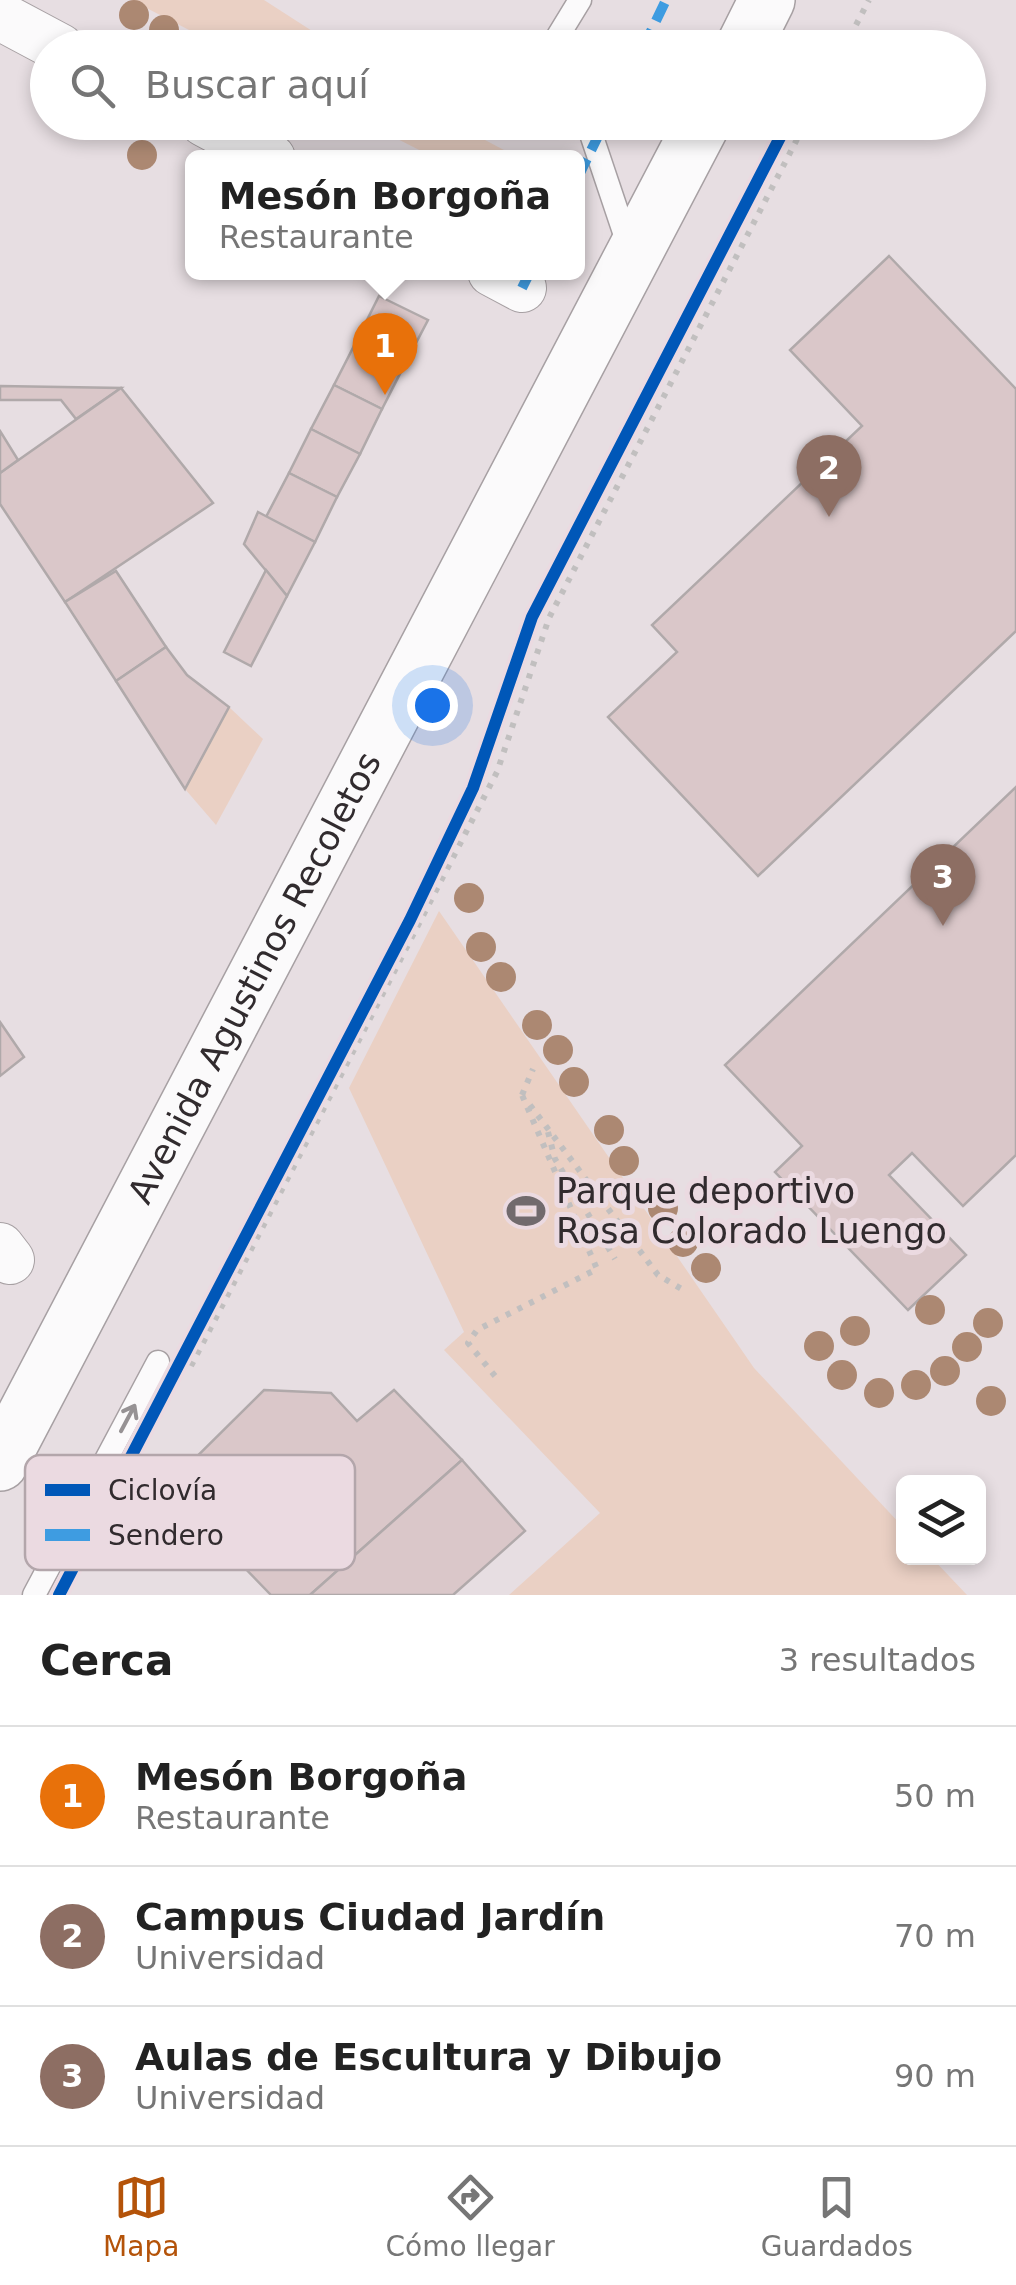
<!DOCTYPE html>
<html lang="es">
<meta charset="utf-8">
<style>
body{margin:0;font-family:"DejaVu Sans",sans-serif;background:#f2f2f2;color:#222}
.controls{position:absolute;right:30px;bottom:30px;display:grid;overflow:hidden;border-radius:15px;box-shadow:0 5px 15px #0003}
.controls button{width:90px;height:90px;display:grid;place-items:center;padding:0;border:0;border-bottom:2px solid #e0e0e0;background:#fff;color:#222;font:50px sans-serif}
.you{position:absolute;left:432px;top:705px;width:35px;height:35px;margin:-25px;border:8px solid #fff;border-radius:50%;background:#1a73e8;box-shadow:0 0 0 15px #1a73e833}
.badge{display:grid;place-items:center;width:65px;height:65px;border-radius:50%;background:#b45309;color:#fff;font-size:32px;font-weight:700}
.pin{position:absolute;translate:-50% -82px;filter:drop-shadow(0 2px 5px #0008)}
.pin::after{content:'';position:absolute;top:52px;width:35px;height:30px;background:inherit;clip-path:polygon(0 0,100% 0,50% 100%)}
.popup{position:absolute;left:185px;top:150px;width:400px;height:130px;box-sizing:border-box;display:grid;place-content:center;border-radius:15px;background:#fff;filter:drop-shadow(0 2px 8px #0005);font-size:32px;white-space:nowrap;color:#767676}
.popup b{font-size:38px;color:#222}
.popup::after{content:'';position:absolute;left:50%;top:100%;margin-left:-20px;border:20px solid transparent;border-top-color:#fff}
.list{margin:0;padding:0;list-style:none}
h2{display:flex;justify-content:space-between;align-items:center;height:130px;margin:0;padding:0 40px;font-size:42px}
h2 small{font-size:32px;font-weight:400;color:#767676}
.list li{display:grid;grid-template-columns:65px 1fr auto;gap:30px;align-items:center;box-sizing:border-box;height:140px;padding:0 40px;border-top:2px solid #e0e0e0}
.list b{display:block;font-size:38px;white-space:nowrap}
.list p{margin:0;font-size:32px;white-space:nowrap;color:#767676}
.list em{font-size:32px;font-style:normal;color:#767676}
.icon{flex:none;width:55px;height:55px;fill:none;stroke:currentColor;stroke-width:2;stroke-linecap:round;stroke-linejoin:round}
.map{position:relative;flex:none;width:1016px;height:1595px;overflow:hidden}
.search{position:absolute;background:#fff;box-shadow:0 5px 15px #0003;left:30px;right:30px;top:30px;height:110px;display:flex;align-items:center;gap:25px;box-sizing:border-box;padding:0 35px;border-radius:55px;color:#767676;font-size:38px}
.sheet{height:550px;background:#fff}
nav{display:flex;justify-content:space-around;align-items:center;box-sizing:border-box;height:140px;border-top:2px solid #e0e0e0;background:#fff;font-size:28px;color:#767676}
nav a{display:grid;justify-items:center;gap:5px}
nav .on{color:#b45309}
.map>svg:first-child{display:block}
.green{fill:#ead0c4}
.building{fill:#dac7c9;stroke:#b0a9aa;stroke-width:2.5}
.lines{fill:none;stroke-linecap:round;stroke-linejoin:round}
.lane-casing{stroke:#a7a0a3;stroke-width:25}
.street-casing{stroke:#a7a0a3;stroke-width:50}
.highway-casing{stroke:#a7a0a3;stroke-width:58}
.path{stroke:#c1bfbf;stroke-width:6;stroke-dasharray:5 8;stroke-linecap:butt}
.lane{stroke:#fbfafb;stroke-width:22}
.street{stroke:#fbfafb;stroke-width:48}
.highway{stroke:#fbfafb;stroke-width:55}
.quiet{stroke:#3e9ce1;stroke-width:10;stroke-dasharray:20 10;stroke-linecap:butt}
.cycleway-casing{stroke:#ebdae1;stroke-width:19}
.cycleway{stroke:#0057b8;stroke-width:12}
.tree{fill:#ac8872}
.oneway{stroke:#969294}
.labels{text-anchor:middle;dominant-baseline:central;stroke-width:10;stroke-linejoin:round;paint-order:stroke}
.street-label{font-size:35px;fill:#312b2e;stroke:#ebdae1}
.poi-label{font-size:35px;fill:#312b2e;stroke:#ebdae1;text-anchor:start}
.key{fill:#ebdae1;stroke:#b3a6ab;stroke-width:2.5}
.key-label{font-size:28px;fill:#312b2e}
</style>
<div class="map">
<svg width="1016" height="1595" viewBox="0 0 1016 1595">
<rect width="100%" height="100%" fill="#e7dee2"/>
<g class="green">
<path d="M131,0H264L337,47H222Z"/>
<path d="M366,123H453L517,157H433Z"/>
<path d="M229,707L263,739L216,825L185,789Z"/>
<path d="M439,911L754,1368L903,1527L904,1558H932L967,1595H509L600,1513L444,1350L464,1332L349,1088Z"/>
</g>
<g class="building">
<path d="M889,256L1016,389V631L758,876L608,717L677,652L652,625L862,426L790,350Z"/>
<path d="M379,296L428,320L405,364L357,340Z"/>
<path d="M357,340L405,364L382,409L334,385Z"/>
<path d="M334,385L382,409L360,454L311,429Z"/>
<path d="M0,386L121,388L76,419L61,400H0Z"/>
<path d="M121,388L213,503L65,602L0,504V473Z"/>
<path d="M311,429L360,454L337,497L289,473Z"/>
<path d="M0,431L18,460L0,473Z"/>
<path d="M289,473L337,497L315,542L266,517Z"/>
<path d="M258,512L315,542L287,596L244,544Z"/>
<path d="M266,570L287,596L251,666L224,652Z"/>
<path d="M116,571L166,647L116,681L65,602Z"/>
<path d="M166,647L187,675L229,707L185,789L116,681Z"/>
<path d="M1016,787V1155L963,1206L912,1153L889,1175L966,1255L908,1310L775,1172L802,1146L725,1065Z"/>
<path d="M0,1022L24,1057L0,1076Z"/>
<path d="M264,1390L331,1393L357,1421L394,1390L462,1460L310,1595H271L166,1487Z"/>
<path d="M462,1460L525,1531L453,1595H310Z"/>
</g>
<g class="lines">
<g class="lane-casing">
<g id="lane">
<path d="M561,48L558,36L580,0"/>
<path d="M587,122L629,247"/>
<path d="M34,1595L158,1362"/>
</g>
</g>
<g class="street-casing">
<g id="street">
<path d="M0,16L60,48"/>
<path d="M204,122L271,158"/>
<path d="M492,272L522,288"/>
<path d="M0,1247L10,1260"/>
</g>
</g>
<g class="highway-casing">
<g id="highway">
<path d="M743,48L767,0"/>
<path id="s1" d="M0,1463L703,122"/>
</g>
</g>
<g class="path">
<path d="M844,48L869,0"/>
<path d="M522,1095L533,1069"/>
<path d="M530,1105L658,1275L685,1291"/>
<path d="M548,1132L555,1159L615,1259"/>
<path d="M191,1366L497,772L549,618L806,122"/>
<path d="M495,1376L468,1343L477,1330L597,1269L522,1095"/>
</g>
<use href="#lane" class="lane"/>
<use href="#street" class="street"/>
<use href="#highway" class="highway"/>
<g class="quiet">
<path d="M643,48L666,0"/>
<path d="M578,177L605,122"/>
<path d="M522,288L530,272"/>
</g>
<g class="cycleway-casing">
<path id="cycleway" d="M59,1595L410,920L473,788L532,617L788,122"/>
</g>
<use href="#cycleway" class="cycleway"/>
</g>
<g class="tree">
<circle cx="134" cy="15" r="15"/>
<circle cx="164" cy="30" r="15"/>
<circle cx="142" cy="155" r="15"/>
<circle cx="469" cy="898" r="15"/>
<circle cx="481" cy="947" r="15"/>
<circle cx="501" cy="977" r="15"/>
<circle cx="537" cy="1025" r="15"/>
<circle cx="558" cy="1050" r="15"/>
<circle cx="574" cy="1082" r="15"/>
<circle cx="609" cy="1130" r="15"/>
<circle cx="624" cy="1161" r="15"/>
<circle cx="663" cy="1208" r="15"/>
<circle cx="683" cy="1242" r="15"/>
<circle cx="706" cy="1268" r="15"/>
<circle cx="930" cy="1310" r="15"/>
<circle cx="988" cy="1323" r="15"/>
<circle cx="855" cy="1331" r="15"/>
<circle cx="819" cy="1346" r="15"/>
<circle cx="967" cy="1347" r="15"/>
<circle cx="945" cy="1371" r="15"/>
<circle cx="842" cy="1375" r="15"/>
<circle cx="916" cy="1385" r="15"/>
<circle cx="879" cy="1393" r="15"/>
<circle cx="991" cy="1401" r="15"/>
</g>
<defs><path id="oneway-shaft" d="M-6 0H5M1.5-3L5.5 0L1.5 3" fill="none" stroke-width="1.6" stroke-linecap="round" stroke-linejoin="round" transform="scale(2.5)"/></defs>
<use class="oneway" href="#oneway-shaft" transform="translate(128 1418) rotate(-62)"/>
<defs>
<g id="stadium-bare" transform="scale(3)"><path d="M0-5a6.5 5 0 1 0 0 10a6.5 5 0 1 0 0-10ZM-3.5-1.8h7v3.6h-7Z" fill="#716a6d" stroke="#ebdae1" stroke-width="2.5" paint-order="stroke"/></g>
</defs>
<g fill-rule="evenodd">
<use href="#stadium-bare" x="526" y="1211"/>
</g>
<g class="labels">
<g class="street-label">
<text stroke="none"><textPath href="#s1" startOffset="548">Avenida Agustinos Recoletos</textPath></text>
</g>
<g class="poi-label">
<text x="556" y="1191">Parque deportivo<tspan x="556" dy="40">Rosa Colorado Luengo</tspan></text>
</g>
</g>
<rect x="25" y="1455" width="330" height="115" rx="15" class="key"/>
<rect x="45" y="1484" width="45" height="12" fill="#0057b8"/>
<rect x="45" y="1529" width="45" height="12" fill="#3e9ce1"/>
<g class="key-label">
<text x="108" y="1500">Ciclovía</text>
<text x="108" y="1545">Sendero</text>
</g>
</svg>
<div class="controls">
<button><svg class="icon" aria-label="layers" viewBox="0 0 24 24"><path d="M12 4l9 5-9 5-9-5zM3 14l9 5 9-5"/></svg></button>
</div>
<div class="you"></div>
<div class="pin badge" style="left:385px;top:395px;background:#e8710a">1</div>
<div class="popup"><b>Mesón Borgoña</b>Restaurante</div>
<div class="pin badge" style="left:829px;top:517px;background:#8d6e63">2</div>
<div class="pin badge" style="left:943px;top:926px;background:#8d6e63">3</div>
<div class="search"><svg class="icon" aria-label="search" viewBox="0 0 24 24"><circle cx="10" cy="10" r="6"/><path d="M15 15l6 6"/></svg>Buscar aquí</div>
</div>
<section class="sheet">
<h2>Cerca<small>3 resultados</small></h2>
<ul class="list">
<li><span class="badge" style="background:#e8710a">1</span><div><b>Mesón Borgoña</b><p>Restaurante</p></div><em>50 m</em></li>
<li><span class="badge" style="background:#8d6e63">2</span><div><b>Campus Ciudad Jardín</b><p>Universidad</p></div><em>70 m</em></li>
<li><span class="badge" style="background:#8d6e63">3</span><div><b>Aulas de Escultura y Dibujo</b><p>Universidad</p></div><em>90 m</em></li>
</ul>
</section>
<nav>
<a class="on"><svg class="icon" aria-label="map" viewBox="0 0 24 24"><path d="M3 6l6-2 6 2 6-2v14l-6 2-6-2-6 2zM9 4v14M15 6v14"/></svg>Mapa</a>
<a><svg class="icon" aria-label="directions" viewBox="0 0 24 24"><path d="M12 3l9 9-9 9-9-9zM9 14v-3h6M13 9l2 2-2 2"/></svg>Cómo llegar</a>
<a><svg class="icon" aria-label="saved" viewBox="0 0 24 24"><path d="M7 4h10v16l-5-4-5 4z"/></svg>Guardados</a>
</nav>
